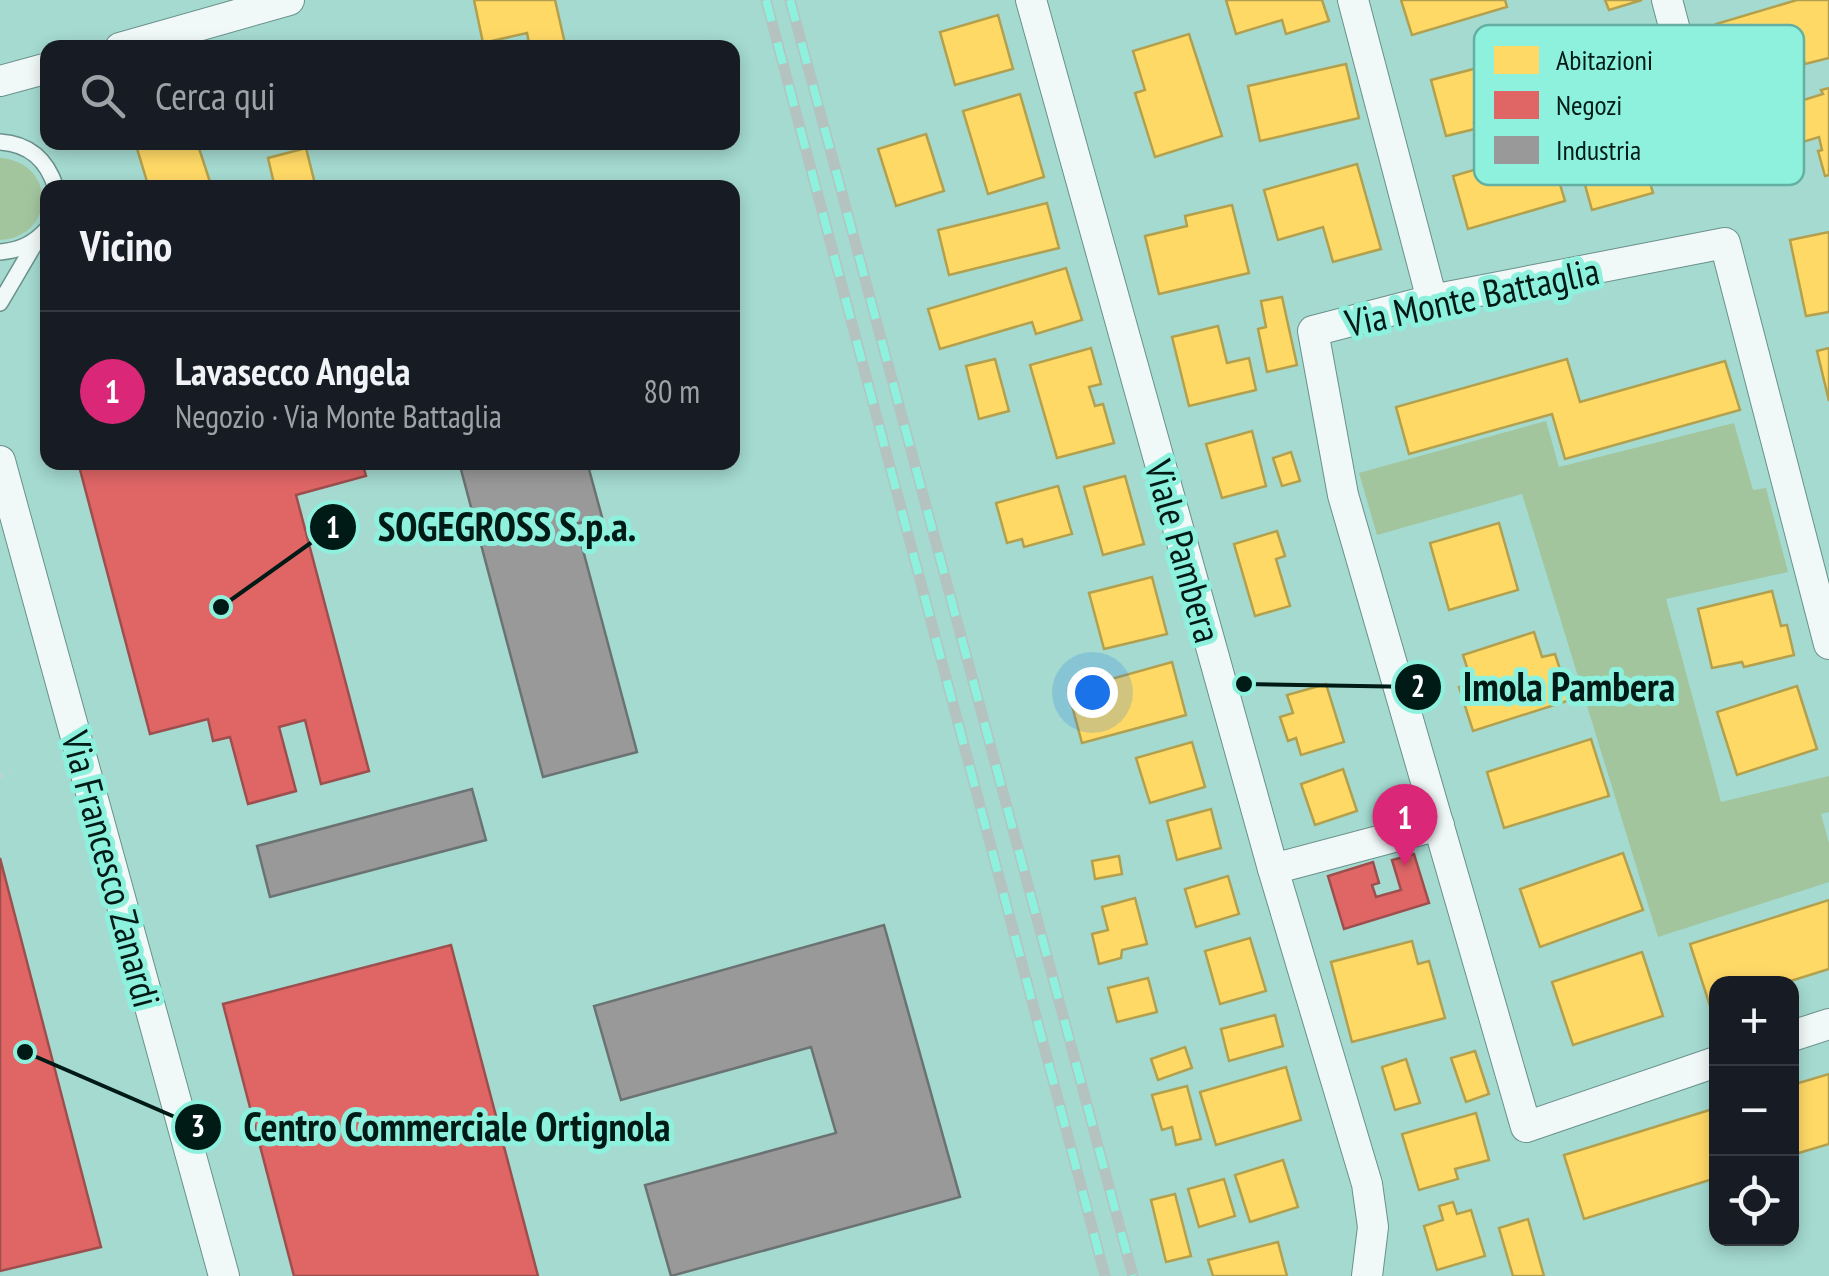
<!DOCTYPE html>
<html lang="it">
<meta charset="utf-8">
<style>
body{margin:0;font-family:"PT Sans Narrow",sans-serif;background:#20242c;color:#f1f3f6}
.controls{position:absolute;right:30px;bottom:30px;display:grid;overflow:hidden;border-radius:20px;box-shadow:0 5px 15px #0003}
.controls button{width:90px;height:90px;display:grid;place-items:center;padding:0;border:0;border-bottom:2px solid #363941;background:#171b24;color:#f1f3f6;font:50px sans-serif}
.you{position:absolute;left:1092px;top:692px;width:35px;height:35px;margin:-25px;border:8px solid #fff;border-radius:50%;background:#1a73e8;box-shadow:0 0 0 15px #1a73e833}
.badge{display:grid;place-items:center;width:65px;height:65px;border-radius:50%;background:#db2777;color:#fff;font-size:32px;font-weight:700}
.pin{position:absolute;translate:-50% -82px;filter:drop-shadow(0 2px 5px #0008)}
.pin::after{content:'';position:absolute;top:52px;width:35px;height:30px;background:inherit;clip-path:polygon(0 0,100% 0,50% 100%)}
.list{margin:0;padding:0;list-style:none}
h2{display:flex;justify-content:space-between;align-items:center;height:130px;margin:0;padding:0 40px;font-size:42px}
h2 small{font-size:32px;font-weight:400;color:#9ea1a6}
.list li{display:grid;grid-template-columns:65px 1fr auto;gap:30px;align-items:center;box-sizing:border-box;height:160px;padding:0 40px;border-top:2px solid #363941}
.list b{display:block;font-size:38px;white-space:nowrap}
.list p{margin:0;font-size:32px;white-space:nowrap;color:#9ea1a6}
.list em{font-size:32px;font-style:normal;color:#9ea1a6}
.icon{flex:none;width:55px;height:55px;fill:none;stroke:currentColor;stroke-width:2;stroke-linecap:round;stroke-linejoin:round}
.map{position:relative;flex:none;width:1829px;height:1276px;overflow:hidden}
.search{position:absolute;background:#171b24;box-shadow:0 5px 15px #0003;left:40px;top:40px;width:700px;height:110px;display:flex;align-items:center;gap:25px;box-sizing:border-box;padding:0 35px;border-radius:20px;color:#9ea1a6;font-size:38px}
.panel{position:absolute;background:#171b24;box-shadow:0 5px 15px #0003;left:40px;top:180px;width:700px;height:290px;border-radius:20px}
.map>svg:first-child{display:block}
.green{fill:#a3c59e}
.homes{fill:#ffd966;stroke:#b2a04e;stroke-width:2.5}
.shops{fill:#e06666;stroke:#9d4f4e;stroke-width:2.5}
.industry{fill:#999;stroke:#6b7372;stroke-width:2.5}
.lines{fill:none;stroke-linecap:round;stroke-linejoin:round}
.lane-casing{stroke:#6a918b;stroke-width:18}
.street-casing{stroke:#6a918b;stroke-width:32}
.path{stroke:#c0d2ce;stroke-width:5;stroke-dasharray:2.5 8;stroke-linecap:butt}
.lane{stroke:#f1f9f8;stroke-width:15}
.street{stroke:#f1f9f8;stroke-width:30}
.rail-casing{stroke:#b4c3c0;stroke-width:11}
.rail{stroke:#8df1de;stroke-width:8;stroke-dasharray:22;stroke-linecap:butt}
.labels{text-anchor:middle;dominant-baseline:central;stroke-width:10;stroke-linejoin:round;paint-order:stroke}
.street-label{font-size:38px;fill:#001a16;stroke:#8df1de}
.key{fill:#8df1de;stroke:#63b0a2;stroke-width:2.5}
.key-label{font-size:28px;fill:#001a16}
.leader{fill:none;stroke:#001a16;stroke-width:4}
.callout-dot{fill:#001a16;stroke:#8df1de;stroke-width:4}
.mark-label{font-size:30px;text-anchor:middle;font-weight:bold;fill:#fff}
.callout-label{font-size:40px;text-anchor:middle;font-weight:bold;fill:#001a16;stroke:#8df1de;stroke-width:10;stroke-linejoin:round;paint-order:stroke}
</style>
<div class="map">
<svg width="1829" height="1276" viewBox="0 0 1829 1276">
<rect width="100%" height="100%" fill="#a4dad0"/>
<g class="green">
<path d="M0,158C57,162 56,237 0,240Z"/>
<path d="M1546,421L1559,467L1734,423L1753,490L1766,488L1788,572L1666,599L1721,802L1829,776V812L1821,814L1829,843V882L1658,937L1522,494L1377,535L1359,473Z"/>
</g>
<g class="homes">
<path d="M474,0H555L566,48H530L527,33L483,43Z"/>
<path d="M1226,0H1322L1329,21L1286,34L1282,20L1236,34Z"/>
<path d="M1401,0H1505L1507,7L1412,35Z"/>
<path d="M1605,0H1642L1609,10Z"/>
<path d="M1797,0H1829V58L1805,64L1802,54L1732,75L1716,24Z"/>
<path d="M998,15L1013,69L955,85L940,32Z"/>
<path d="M1189,34L1222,136L1155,157L1135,93L1145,90L1133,51Z"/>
<path d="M1524,56L1538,109L1518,114L1521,124L1495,131L1492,118L1474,123L1475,129L1446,136L1431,80Z"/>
<path d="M1346,64L1359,118L1260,141L1248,86Z"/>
<path d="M1829,88V175L1825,176L1818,151L1822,150L1819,137L1799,143L1801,151L1766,162L1752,116L1823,94L1821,90Z"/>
<path d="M1020,94L1044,177L988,194L963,111Z"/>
<path d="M926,134L944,191L896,206L878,149Z"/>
<path d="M1637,139L1653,193L1592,210L1577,156Z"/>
<path d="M135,142H197L212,188H149Z"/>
<path d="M306,148L316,188H275L268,158Z"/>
<path d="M1549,148L1565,201L1468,229L1453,176Z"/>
<path d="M1357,164L1381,249L1333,262L1323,227L1278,240L1264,190Z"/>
<path d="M1047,203L1059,248L949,275L938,230Z"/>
<path d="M1232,205L1249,273L1159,294L1145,236L1187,226L1185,216Z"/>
<path d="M1829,232V312L1806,316L1790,240Z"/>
<path d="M1066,268L1082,320L1036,334L1032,322L940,349L928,309Z"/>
<path d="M1282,297L1297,365L1267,372L1258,329L1266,327L1261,301Z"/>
<path d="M1218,326L1227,363L1249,358L1256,390L1189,406L1172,337Z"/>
<path d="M1091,348L1101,384L1089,387L1095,406L1103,404L1114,443L1057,458L1030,365Z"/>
<path d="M1829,348V401L1817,351Z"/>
<path d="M995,359L1009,411L979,419L966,366Z"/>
<path d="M1567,359L1580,402L1725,361L1740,410L1565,459L1552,414L1409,454L1396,407Z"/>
<path d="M1252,431L1266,486L1222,498L1206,444Z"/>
<path d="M1291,452L1300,481L1282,486L1273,458Z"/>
<path d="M1125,476L1144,544L1103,555L1084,487Z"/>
<path d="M1058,486L1072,534L1024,547L1022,539L1007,543L996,503Z"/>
<path d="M1499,523L1518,590L1449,610L1430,543Z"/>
<path d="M1277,531L1285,556L1276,559L1290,606L1255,616L1234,544Z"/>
<path d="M1152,577L1167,634L1104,649L1089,593Z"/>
<path d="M1772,591L1781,626L1787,625L1794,655L1744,667L1742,662L1712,668L1698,609Z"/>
<path d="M1534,632L1542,657L1555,654L1570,700L1473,731L1459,687L1472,683L1463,655Z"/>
<path d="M1172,662L1186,715L1082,743L1068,691Z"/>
<path d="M1326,684L1344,742L1301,755L1296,738L1288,741L1280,717L1293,713L1287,695Z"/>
<path d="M1797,686L1817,749L1737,775L1717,712Z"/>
<path d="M1591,739L1609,796L1504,828L1487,772Z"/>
<path d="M1192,742L1205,787L1150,803L1136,758Z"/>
<path d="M1343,769L1357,811L1315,825L1301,784Z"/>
<path d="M1211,809L1221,848L1177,860L1167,821Z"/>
<path d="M1623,853L1643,910L1540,947L1520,889Z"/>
<path d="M1119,856L1122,874L1095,879L1092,861Z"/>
<path d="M1228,876L1239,914L1196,927L1185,889Z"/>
<path d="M1135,898L1147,944L1122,950L1121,958L1099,964L1092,934L1108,930L1102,907Z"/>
<path d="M1829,900V969L1781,984H1716V1004L1710,1006L1690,944Z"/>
<path d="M1250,938L1266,991L1220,1004L1205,951Z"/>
<path d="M1412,941L1418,964L1429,961L1445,1018L1352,1042L1331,962Z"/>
<path d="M1642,952L1663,1016L1573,1045L1552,982Z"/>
<path d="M1148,978L1157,1012L1117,1022L1108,988Z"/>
<path d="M1275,1015L1283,1046L1229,1061L1221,1029Z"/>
<path d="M1185,1047L1192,1068L1158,1080L1151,1059Z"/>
<path d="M1475,1051L1489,1094L1466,1102L1451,1058Z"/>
<path d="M1406,1059L1420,1103L1395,1110L1382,1067Z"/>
<path d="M1286,1067L1301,1120L1216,1145L1200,1092Z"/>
<path d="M1829,1074V1144L1792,1155V1085Z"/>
<path d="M1187,1086L1201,1139L1176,1145L1172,1127L1162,1130L1152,1095Z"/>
<path d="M1716,1108V1178L1584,1219L1564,1155Z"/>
<path d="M1476,1113L1489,1160L1455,1169L1458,1179L1419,1190L1402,1134Z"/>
<path d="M1283,1160L1298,1207L1250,1222L1235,1175Z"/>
<path d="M1224,1179L1235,1216L1199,1227L1188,1189Z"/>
<path d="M1175,1194L1191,1256L1166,1262L1151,1200Z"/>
<path d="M1453,1202L1457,1214L1471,1210L1485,1256L1437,1270L1424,1226L1443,1220L1439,1206Z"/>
<path d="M1528,1219L1544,1276H1513L1499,1228Z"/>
<path d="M1278,1242L1287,1276H1213L1208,1260Z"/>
</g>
<g class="shops">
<path d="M78,462H362L366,476L296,495L369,771L321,784L305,720L279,727L296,791L248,804L230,737L213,741L208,719L150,734Z"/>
<path d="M1414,854L1429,903L1344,929L1328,876L1373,862L1379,883L1372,885L1376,897L1401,890L1392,860Z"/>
<path d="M0,858L101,1247L0,1271Z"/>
<path d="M451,945L538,1276H294L223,1004Z"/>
</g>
<g class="industry">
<path d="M459,462H587L602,517L576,524L637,752L543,777Z"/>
<path d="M472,789L486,840L270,897L257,846Z"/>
<path d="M884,925L960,1197L671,1276L645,1185L836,1133L811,1047L621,1100L594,1006Z"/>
</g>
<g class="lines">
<g class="lane-casing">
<g id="lane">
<path d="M0,142C30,144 47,160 56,188"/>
<path d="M0,252C20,250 34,244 48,228"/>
<path d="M0,303L37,240"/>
</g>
</g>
<g class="street-casing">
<g id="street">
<path d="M1031,0L1273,869L1367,1184L1373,1227L1367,1276"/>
<path d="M1353,0L1432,300"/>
<path d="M1667,0L1712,170"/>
<path d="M120,48L289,0"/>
<path d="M0,81L48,68"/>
<path d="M0,461L224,1276"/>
<path d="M1273,869L1439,825"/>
<path d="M1792,1036L1829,1024"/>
<path d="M1716,1062L1526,1127L1343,495L1313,331L1432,300L1725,243L1829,644"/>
</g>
</g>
<path class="path" d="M0,776L11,773"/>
<use href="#lane" class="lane"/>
<use href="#street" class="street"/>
<g class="rail-casing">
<g id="rail">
<path d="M766,0L1105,1276"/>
<path d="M790,0L1133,1276"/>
</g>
</g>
<use href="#rail" class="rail"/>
</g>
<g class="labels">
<g class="street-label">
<text transform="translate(1472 296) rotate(-12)">Via Monte Battaglia</text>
<text transform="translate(1184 551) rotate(74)">Viale Pambera</text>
<text transform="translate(112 869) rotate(75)">Via Francesco Zanardi</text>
</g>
</g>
<rect x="1474" y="25" width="330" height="160" rx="15" class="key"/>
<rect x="1494" y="46" width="45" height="28" fill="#ffd966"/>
<rect x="1494" y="91" width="45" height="28" fill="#e06666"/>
<rect x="1494" y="136" width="45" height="28" fill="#999"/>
<g class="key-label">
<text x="1556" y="70">Abitazioni</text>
<text x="1556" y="115">Negozi</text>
<text x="1556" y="160">Industria</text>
</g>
<path class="leader" d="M221 607L333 527M1244 684L1418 687M25 1052L198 1127"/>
<g class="callout-dot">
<circle cx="221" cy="607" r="10"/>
<circle cx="1244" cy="684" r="10"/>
<circle cx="25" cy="1052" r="10"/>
<circle cx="333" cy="527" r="25"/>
<circle cx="1418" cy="687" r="25"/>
<circle cx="198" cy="1127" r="25"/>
</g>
<g class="mark-label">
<text x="333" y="538">1</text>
<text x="1418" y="697">2</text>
<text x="198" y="1137">3</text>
</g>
<g class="callout-label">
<text x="507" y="541">SOGEGROSS S.p.a.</text>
<text x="1569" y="701">Imola Pambera</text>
<text x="457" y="1141">Centro Commerciale Ortignola</text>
</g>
</svg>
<div class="controls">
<button>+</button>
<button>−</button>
<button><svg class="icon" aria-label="locate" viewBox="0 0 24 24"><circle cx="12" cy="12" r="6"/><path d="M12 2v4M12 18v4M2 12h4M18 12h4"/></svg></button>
</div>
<div class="you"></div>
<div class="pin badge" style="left:1405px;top:866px">1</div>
<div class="search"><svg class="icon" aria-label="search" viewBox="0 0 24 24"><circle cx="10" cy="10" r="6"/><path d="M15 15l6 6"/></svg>Cerca qui</div>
<section class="panel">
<h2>Vicino<small></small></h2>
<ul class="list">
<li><span class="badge">1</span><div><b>Lavasecco Angela</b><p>Negozio · Via Monte Battaglia</p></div><em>80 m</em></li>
</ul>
</section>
</div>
